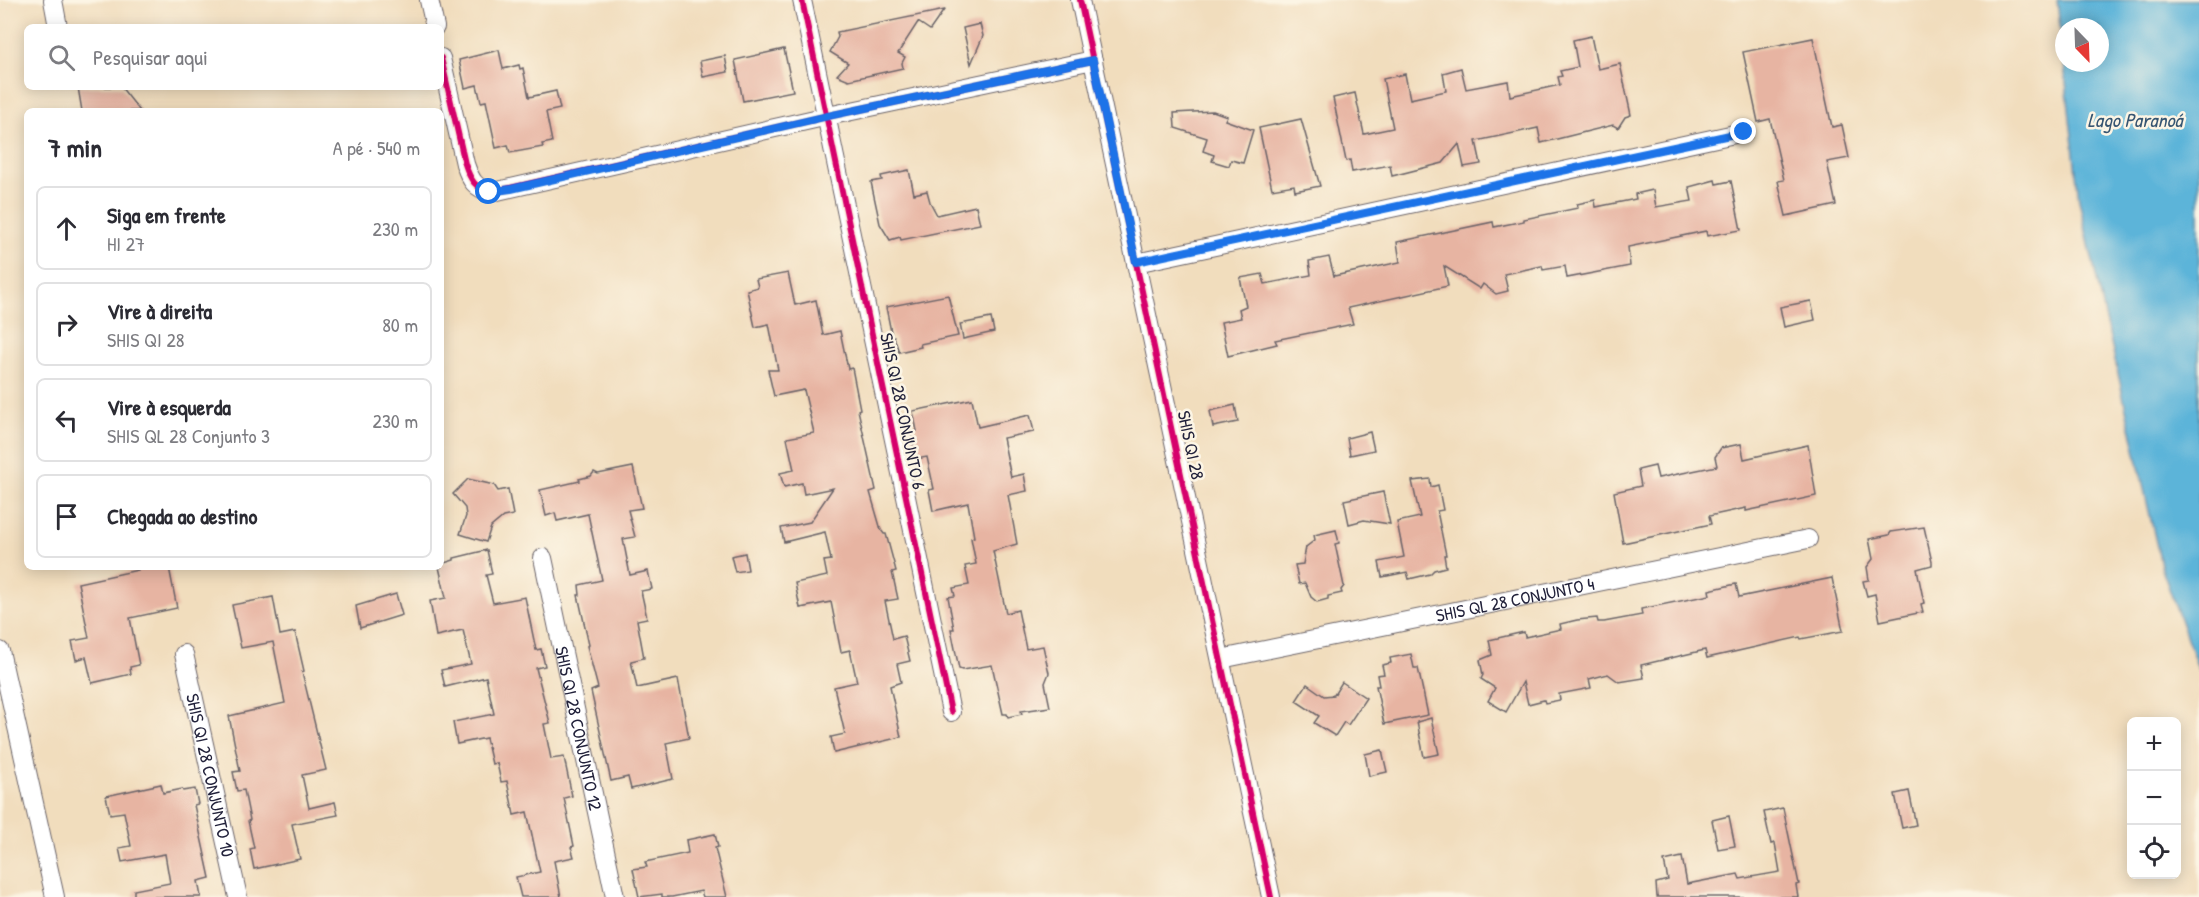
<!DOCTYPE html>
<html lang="pt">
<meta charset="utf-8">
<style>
body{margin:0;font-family:"Patrick Hand",sans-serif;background:#f7f7f7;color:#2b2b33}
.controls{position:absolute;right:18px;bottom:18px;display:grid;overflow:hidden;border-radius:9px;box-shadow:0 3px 15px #0003}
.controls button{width:54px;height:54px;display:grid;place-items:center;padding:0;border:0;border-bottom:2px solid #e1e1e2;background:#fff;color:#2b2b33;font:30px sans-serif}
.compass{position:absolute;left:2055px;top:18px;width:54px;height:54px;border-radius:50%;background:#fff;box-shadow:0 3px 15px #0003;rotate:157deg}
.stop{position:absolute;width:18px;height:18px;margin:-14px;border:4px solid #1a73e8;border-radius:50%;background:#fff}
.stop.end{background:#1a73e8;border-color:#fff;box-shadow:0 2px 6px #0008}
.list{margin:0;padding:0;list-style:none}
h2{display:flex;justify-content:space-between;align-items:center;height:78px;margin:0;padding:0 24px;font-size:26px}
h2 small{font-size:20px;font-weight:400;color:#7c7c81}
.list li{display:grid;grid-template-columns:39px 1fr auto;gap:18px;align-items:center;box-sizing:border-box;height:84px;margin:0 12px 12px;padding:0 12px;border:2px solid #e1e1e2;border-radius:9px}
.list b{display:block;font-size:22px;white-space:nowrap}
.list p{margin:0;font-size:20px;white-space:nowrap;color:#7c7c81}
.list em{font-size:20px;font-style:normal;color:#7c7c81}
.icon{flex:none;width:33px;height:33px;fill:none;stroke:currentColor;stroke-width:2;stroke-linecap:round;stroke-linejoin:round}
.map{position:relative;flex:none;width:2199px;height:897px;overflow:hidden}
.search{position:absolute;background:#fff;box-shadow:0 3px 15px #0003;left:24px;top:24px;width:420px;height:66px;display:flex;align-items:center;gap:15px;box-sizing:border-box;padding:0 21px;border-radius:9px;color:#7c7c81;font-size:22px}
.panel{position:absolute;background:#fff;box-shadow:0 3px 15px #0003;left:24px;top:108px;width:420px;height:462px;border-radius:9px}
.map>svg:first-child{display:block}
.water{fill:#5cb4d9;stroke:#3f6b8a;stroke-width:1.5;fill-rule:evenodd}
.building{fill:#e7b4a2}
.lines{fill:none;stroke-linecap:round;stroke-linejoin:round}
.minor-casing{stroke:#6a6368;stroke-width:20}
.minor{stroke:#fff;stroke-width:18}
.cycleway-casing{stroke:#fcf5e5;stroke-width:10}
.cycleway{stroke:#d6006c;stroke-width:6}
.route{stroke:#1a73e8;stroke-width:8}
.labels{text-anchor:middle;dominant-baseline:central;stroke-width:5;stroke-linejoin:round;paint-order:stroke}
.street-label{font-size:18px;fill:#22223b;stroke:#fcf5e5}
.water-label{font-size:20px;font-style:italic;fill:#365572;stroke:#fcf5e5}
</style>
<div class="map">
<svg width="2199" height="897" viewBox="0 0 2199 897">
<rect width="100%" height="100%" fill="#fcf5e5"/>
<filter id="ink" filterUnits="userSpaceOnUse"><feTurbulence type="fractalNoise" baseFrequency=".0167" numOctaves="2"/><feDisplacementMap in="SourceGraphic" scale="12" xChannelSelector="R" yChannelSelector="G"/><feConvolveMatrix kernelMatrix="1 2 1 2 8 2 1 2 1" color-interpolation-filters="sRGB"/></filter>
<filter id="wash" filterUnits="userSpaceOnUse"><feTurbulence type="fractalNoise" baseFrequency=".008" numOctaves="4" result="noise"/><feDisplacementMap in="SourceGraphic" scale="24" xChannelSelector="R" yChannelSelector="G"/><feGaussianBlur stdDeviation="1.35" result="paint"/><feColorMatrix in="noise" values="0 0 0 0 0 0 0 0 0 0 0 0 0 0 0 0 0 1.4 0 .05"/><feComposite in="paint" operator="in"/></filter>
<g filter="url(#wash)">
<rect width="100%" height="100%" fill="#f1ddbd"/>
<path class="water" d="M2057,0H2199V671L2162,569L2079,200ZM2064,27H2100V63H2064Z"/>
<g id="blocks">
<g class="building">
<path d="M944,10L930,30L918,22L898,53L905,57L902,63L903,68L849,80L837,75L848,63L830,52L838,37L837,32Z"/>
<path d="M980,24L983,36L971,64L963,28Z"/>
<path d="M1591,36L1598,69L1620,64L1631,115L1625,117L1618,128L1613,125L1541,143L1538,128L1476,141L1481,164L1464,167L1459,144L1443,163L1392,176L1390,165L1352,172L1350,160L1346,161L1333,98L1355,93L1364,134L1393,128L1383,79L1405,74L1410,99L1446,91L1443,73L1461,68L1466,89L1508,81L1510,96L1560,85L1558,77L1562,76L1560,71L1578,67L1573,40Z"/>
<path d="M1813,38L1832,127L1842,125L1849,158L1827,162L1836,205L1786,216L1778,181L1784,180L1770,119L1758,122L1743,52Z"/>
<path d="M784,49L793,91L743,101L735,60Z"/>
<path d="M499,50L503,69L519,65L520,69L523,68L529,97L556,91L560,109L546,112L552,142L542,144L543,147L510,153L508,145L496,148L486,101L481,102L477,85L465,88L459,60Z"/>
<path d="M725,56L728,72L703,77L700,61Z"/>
<path d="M78,87H121L140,111H82Z"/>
<path d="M1213,111L1227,116L1225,120L1253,130L1243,163L1231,160L1229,166L1212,161L1214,155L1203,151L1207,138L1175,128L1174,113Z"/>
<path d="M1301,119L1320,186L1295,191L1294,185L1272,189L1259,128Z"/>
<path d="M909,170L914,194L927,191L930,202L937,215L976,206L980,224L901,240L900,237L890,240L880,224L871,182L882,180L881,176Z"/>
<path d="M1715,180L1716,184L1731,181L1741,230L1707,236L1706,231L1628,247L1630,266L1567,278L1565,266L1543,270L1542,266L1504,274L1508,291L1496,294L1483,284L1480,289L1444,266L1448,286L1348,308L1353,324L1275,340L1277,344L1228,356L1221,322L1241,318L1239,309L1246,306L1240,278L1262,274L1265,284L1311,275L1309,261L1329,257L1334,276L1400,262L1397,242L1493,222L1494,227L1524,221V219L1578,208L1577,204L1595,200L1596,207L1636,199L1635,194L1653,190L1656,207L1692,201L1689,187Z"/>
<path d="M788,273L795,305L816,300L823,335L840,331L848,369L852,368L860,409L858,410L876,490L870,492L881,530L884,534H886L896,571L892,572L898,599L885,601L893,639L904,636L910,661L897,664L901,682L890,686L901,737L834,753L831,737L845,734L834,687L857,682L850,650L841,652L831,602L800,608L795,583L827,576L824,561L831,560L825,532L784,542L781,528L810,522L833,488L804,494L802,483L784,487L780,473L794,470L787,438L814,433L804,390L774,396L768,370H778L769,324L755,327L747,290L758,287L756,279Z"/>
<path d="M948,295L958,336L920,344L921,347L899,352L894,337H892L886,307Z"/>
<path d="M1811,301L1815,320L1784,327L1780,307Z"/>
<path d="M991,318L994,332L963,339L960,324Z"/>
<path d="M972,399L978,427L1030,415L1034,432L1003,438L1011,477L1024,474L1027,491L1008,495L1017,544L993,551L1006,613L1018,610L1026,649L1043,646L1049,673L1045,683L1050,707L1021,711L1022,714L1008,717L1007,714H1003L992,665L962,670L959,669L951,629H954L948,597L955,596L953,588L969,585L965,566L976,564L971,538L974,537L968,503L933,511L929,490L934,489L927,457L916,459L911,433L917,431L913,411Z"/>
<path d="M1235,405L1238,422L1213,427L1210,411Z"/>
<path d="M1370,432L1374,450L1350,455L1347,438Z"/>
<path d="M1741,444L1744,459L1808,445L1816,496L1746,511V508L1709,516L1711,524L1623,543L1614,492L1641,486L1638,470L1655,466L1658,478L1717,466L1715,457L1721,448Z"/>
<path d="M633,467L642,508L628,510L635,537L623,539L630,575L648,571L652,589L641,591L647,618L637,620L644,658L631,661L637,688L678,679L689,738L666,743L673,779L631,789L628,777L611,781L591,691L598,688L587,646L589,645L578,595H580L579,585L602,580L588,514L557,521L555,513L546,516L540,490L580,481L579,479L591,476L594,472L598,474Z"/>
<path d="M468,479L494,485L498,491L508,489L513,515L503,517L491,527L486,542L460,534L466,516L465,508L453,494Z"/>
<path d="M1430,479L1431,487L1438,485L1443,510L1437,511L1446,555H1444L1446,567L1434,570L1430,574L1409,579L1407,572L1382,577L1379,562L1404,557L1397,522L1420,517L1412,481Z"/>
<path d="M1383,492L1390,524L1364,520L1349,524L1344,500Z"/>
<path d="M1924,527L1932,562V565L1917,569L1924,603L1921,604L1923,612L1880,621L1875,594L1867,596L1863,581L1869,580L1867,567L1873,559L1869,539L1889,535L1891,532Z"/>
<path d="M1336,530L1339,543L1335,544L1344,586L1341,590L1342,593L1328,596V599L1317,602L1311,597L1305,583L1299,584L1295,565L1303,564L1306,547L1315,540L1314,535Z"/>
<path d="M487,550L492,574L486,575L493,603L525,597L536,650L541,649L545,666L536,668L550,723L544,724L551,759L564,757L572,796L564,798L574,846L571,847L574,857L554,861L561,897H521L516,877L540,872L527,812L514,815L507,781L501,782L497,763L492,764L486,738L457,744L453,722L494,714L486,677L445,687L441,670L471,664L463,630L436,636L430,601L446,598L439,567H441V564L454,560V558Z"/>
<path d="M745,553L748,570L735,572L731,556Z"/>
<path d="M137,567H169L177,608L130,618L139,665L130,667L131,674L92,683L86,657L76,660L72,641L89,638L78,583L138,570Z"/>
<path d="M1832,578L1843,631L1801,639L1800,637L1707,658L1705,650L1641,665L1644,678L1619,682L1608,674L1589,679L1591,688L1559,694L1560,700L1545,703L1544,700L1528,704L1523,682L1506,712L1488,701L1495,688L1481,679L1483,675L1480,660L1492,655L1489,640L1524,632L1525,637L1561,629L1560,624L1577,620L1597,618L1598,622H1604L1642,615L1641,609L1710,595L1709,590L1736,584L1739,597Z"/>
<path d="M396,594L402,615L360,628L356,606Z"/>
<path d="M273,597L280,635L295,632L304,671L302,672L326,770L302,775L309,808L335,802L338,815L292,824L300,859L254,869L250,849L254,848L248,821L250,820L244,790L237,791L233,772L240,771L229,716L285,703L273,642L241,648L232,605Z"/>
<path d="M1411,654L1414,668H1418L1428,715L1384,724L1376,686H1379L1377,675L1384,674L1382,665L1391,663L1390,658Z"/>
<path d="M1342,682L1366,698L1348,725L1344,722L1335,736L1314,723L1319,716L1296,701L1307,684L1324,696L1334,695Z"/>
<path d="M1431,718L1439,754L1424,757L1417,722Z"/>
<path d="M1382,750L1387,772L1369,776L1365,754Z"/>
<path d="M161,784L163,793L182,789L183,791L195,789L198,804L194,805L210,878L198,881L201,897H134V890L170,883L165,854L122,862L119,848L131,846L124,812L110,814L106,796Z"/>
<path d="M1909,791L1916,825L1902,828L1895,794Z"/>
<path d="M1783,808L1799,884L1796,885L1798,897H1657L1656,883L1668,880L1664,861L1682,857L1687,884L1738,874L1740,879L1780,872L1775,843L1771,844L1764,812Z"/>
<path d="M1729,816L1735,846L1718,849L1712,820Z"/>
<path d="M715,834L718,847L715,848L727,897H703L701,891L672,897H662V894L639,897L633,869L647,867L645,862L688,853L686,840Z"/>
</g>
</g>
</g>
<g filter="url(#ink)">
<use href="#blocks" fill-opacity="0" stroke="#6a6368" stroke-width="1.5"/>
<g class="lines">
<g class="minor-casing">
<g id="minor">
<path d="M53,0L58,27"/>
<path d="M429,0L435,27"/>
<path d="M802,0L951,712"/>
<path d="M1080,0L1271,897"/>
<path d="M441,58L465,164C470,179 475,190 493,192L828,116L1093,60"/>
<path d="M1136,263L1744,132"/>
<path id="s1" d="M543,558L615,897"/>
<path d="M0,651L55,897"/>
<path id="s2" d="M184,654L238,897"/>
<path id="s3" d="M1221,659L1808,539"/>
</g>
</g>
<use href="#minor" class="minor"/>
<g class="cycleway-casing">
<g id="cycleway">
<path d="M802,0L951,712"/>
<path d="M1080,0L1271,897"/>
<path d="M441,58L465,164C470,179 475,190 493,192L828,116L1093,60"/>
</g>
</g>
<use href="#cycleway" class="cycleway"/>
</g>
</g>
<g class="lines" filter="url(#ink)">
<path class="route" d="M489,192L511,189L828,116L1093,60L1136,262L1744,132"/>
</g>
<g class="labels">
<g class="street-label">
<text transform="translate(903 411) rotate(78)">SHIS QI 28 CONJUNTO 6</text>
<text transform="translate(1191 445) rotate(78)">SHIS QI 28</text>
<text stroke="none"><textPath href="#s3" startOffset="300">SHIS QL 28 CONJUNTO 4</textPath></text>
<text stroke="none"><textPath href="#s1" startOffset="174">SHIS QI 28 CONJUNTO 12</textPath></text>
<text stroke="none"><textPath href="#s2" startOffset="124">SHIS QI 28 CONJUNTO 10</textPath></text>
</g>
<g class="water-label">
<text x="2135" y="119">Lago Paranoá</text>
</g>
</g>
</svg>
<div class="controls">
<button>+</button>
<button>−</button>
<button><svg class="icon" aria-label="locate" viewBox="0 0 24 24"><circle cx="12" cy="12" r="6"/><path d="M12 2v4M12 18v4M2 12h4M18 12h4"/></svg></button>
</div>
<svg class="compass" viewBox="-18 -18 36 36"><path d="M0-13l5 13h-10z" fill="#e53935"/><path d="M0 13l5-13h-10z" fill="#7c7c81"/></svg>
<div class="stop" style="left:489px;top:192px"></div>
<div class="stop end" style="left:1744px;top:132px"></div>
<div class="search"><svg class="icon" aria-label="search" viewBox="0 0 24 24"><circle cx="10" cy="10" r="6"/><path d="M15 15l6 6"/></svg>Pesquisar aqui</div>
<section class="panel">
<h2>7 min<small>A pé · 540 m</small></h2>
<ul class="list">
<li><svg class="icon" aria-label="ahead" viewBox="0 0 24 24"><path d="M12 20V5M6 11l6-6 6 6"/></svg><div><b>Siga em frente</b><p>HI 27</p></div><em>230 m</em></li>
<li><svg class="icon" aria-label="right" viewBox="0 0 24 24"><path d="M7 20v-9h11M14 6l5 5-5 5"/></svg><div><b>Vire à direita</b><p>SHIS QI 28</p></div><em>80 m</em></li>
<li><svg class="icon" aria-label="left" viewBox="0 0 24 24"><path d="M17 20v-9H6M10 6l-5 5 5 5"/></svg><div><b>Vire à esquerda</b><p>SHIS QL 28 Conjunto 3</p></div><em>230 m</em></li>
<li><svg class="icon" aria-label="arrive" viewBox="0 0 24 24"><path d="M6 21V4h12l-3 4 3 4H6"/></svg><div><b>Chegada ao destino</b></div></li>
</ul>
</section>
</div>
